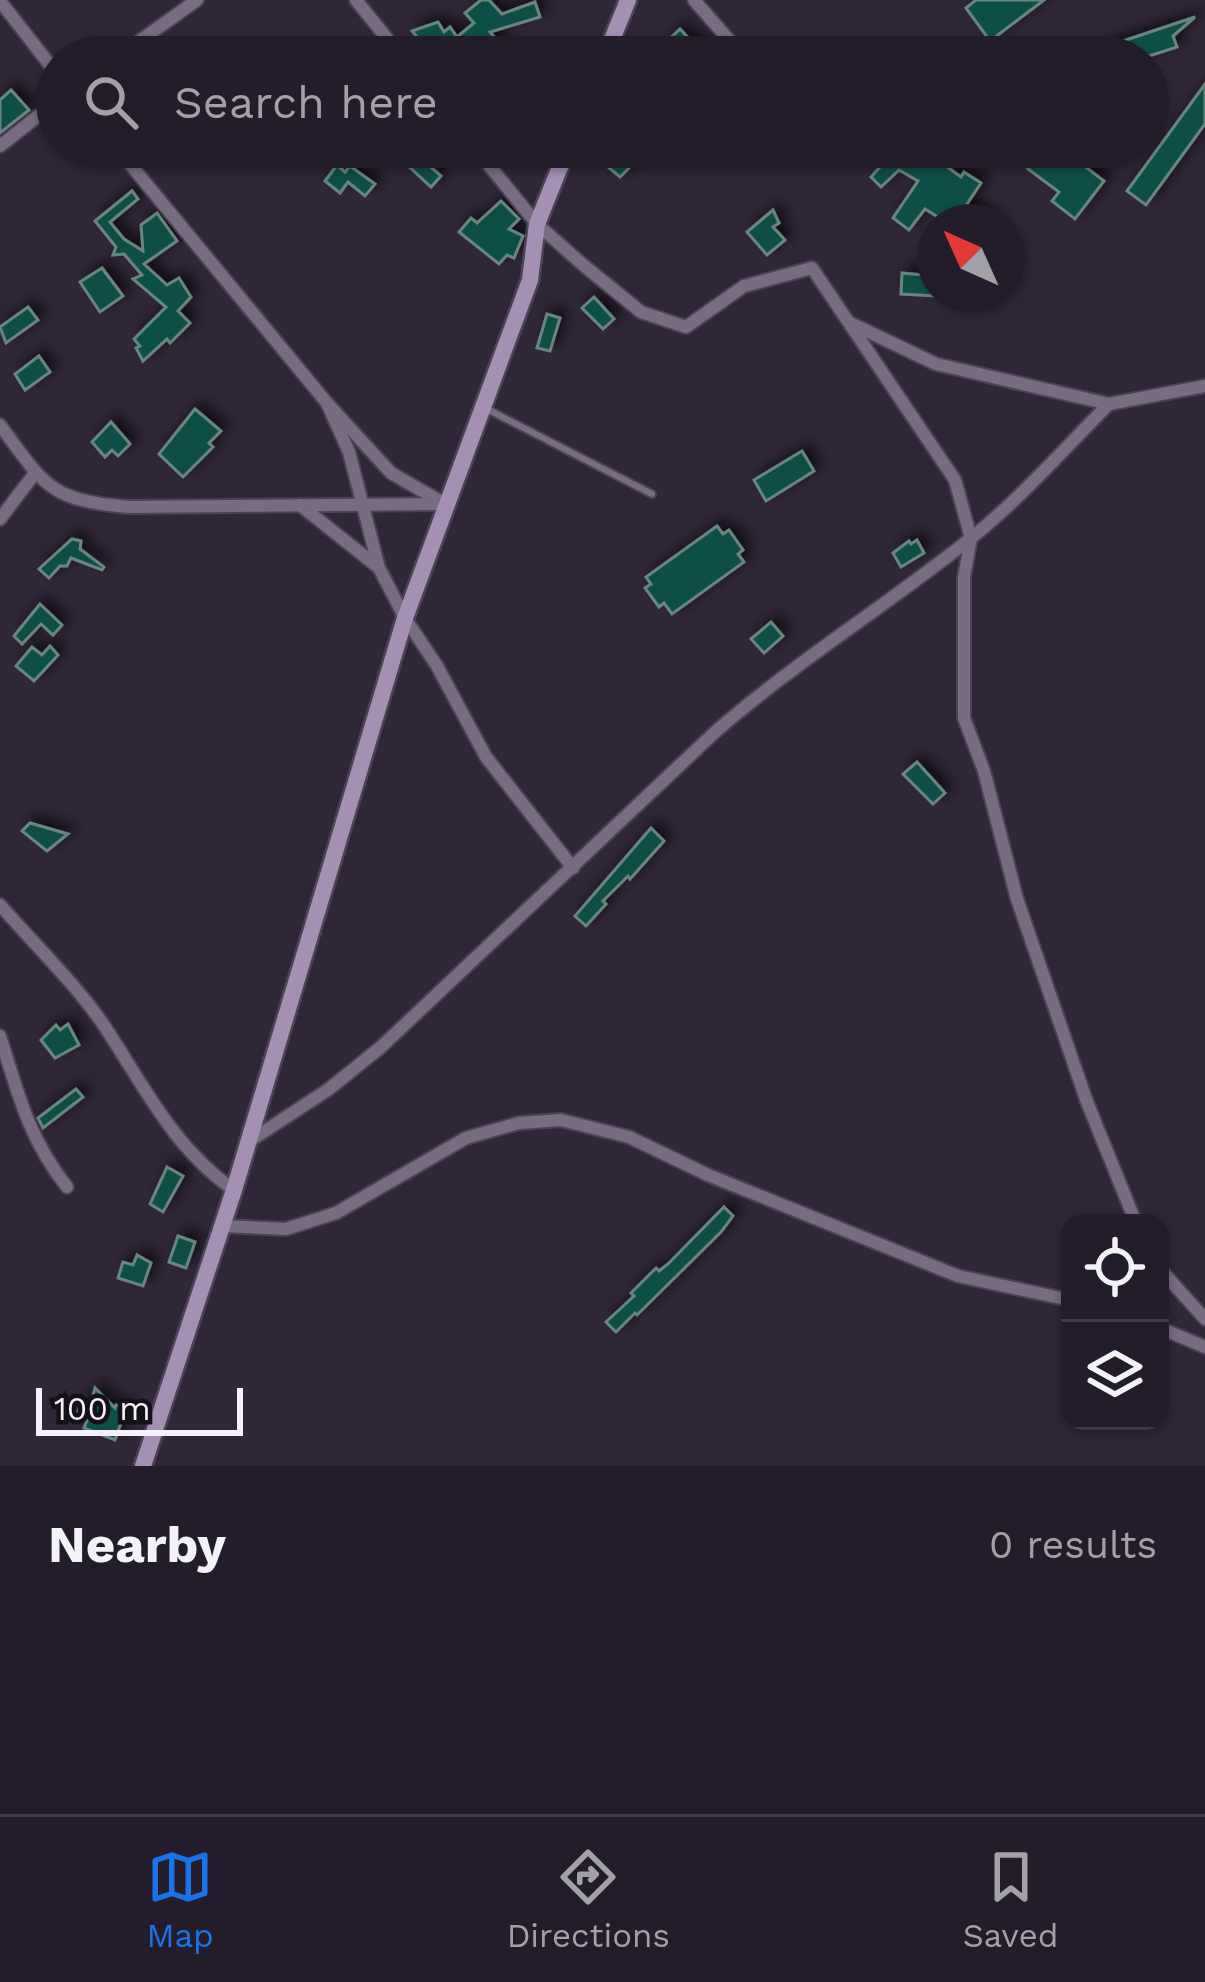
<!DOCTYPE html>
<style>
body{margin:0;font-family:"Work Sans",sans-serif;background:#2b2532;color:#f1f3f6}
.controls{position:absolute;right:36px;bottom:36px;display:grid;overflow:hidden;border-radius:24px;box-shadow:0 3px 9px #0004}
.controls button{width:108px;height:108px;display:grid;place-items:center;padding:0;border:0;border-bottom:3px solid #403a47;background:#231c2a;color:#f1f3f6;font:60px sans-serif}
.compass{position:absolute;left:917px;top:204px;width:108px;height:108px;border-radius:50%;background:#231c2a;box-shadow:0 3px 9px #0004;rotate:315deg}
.scale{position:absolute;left:36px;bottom:30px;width:207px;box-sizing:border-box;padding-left:12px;border:6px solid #f6f0fc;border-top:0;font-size:33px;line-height:42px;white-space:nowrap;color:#f6f0fc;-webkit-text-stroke:9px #151119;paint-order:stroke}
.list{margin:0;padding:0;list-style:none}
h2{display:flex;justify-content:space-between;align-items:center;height:156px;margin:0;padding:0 48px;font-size:51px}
h2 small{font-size:39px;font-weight:400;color:#a3a1a8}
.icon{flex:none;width:66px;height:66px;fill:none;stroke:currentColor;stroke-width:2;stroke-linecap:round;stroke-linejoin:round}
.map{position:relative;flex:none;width:1205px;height:1466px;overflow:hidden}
.search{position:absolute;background:#231c2a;box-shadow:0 3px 9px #0004;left:36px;right:36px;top:36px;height:132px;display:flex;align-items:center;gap:30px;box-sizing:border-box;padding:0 42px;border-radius:66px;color:#a3a1a8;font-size:45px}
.sheet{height:348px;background:#231c2a}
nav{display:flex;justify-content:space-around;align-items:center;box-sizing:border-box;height:168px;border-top:3px solid #403a47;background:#231c2a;font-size:33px;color:#a3a1a8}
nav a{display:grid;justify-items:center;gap:6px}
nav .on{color:#1a73e8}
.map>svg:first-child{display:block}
.building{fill:#0a5046;stroke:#68857f;stroke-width:3;filter:url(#shadow)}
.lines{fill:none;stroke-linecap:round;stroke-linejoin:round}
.lane-casing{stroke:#4b4253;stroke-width:10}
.street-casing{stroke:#4b4253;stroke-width:16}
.secondary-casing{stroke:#4b4253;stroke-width:21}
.lane{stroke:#776c82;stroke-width:6}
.street{stroke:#776c82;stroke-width:12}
.secondary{stroke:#a390b4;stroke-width:16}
</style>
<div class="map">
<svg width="1205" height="1466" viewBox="0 0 1205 1466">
<defs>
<filter id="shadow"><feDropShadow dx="7" dy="-7" stdDeviation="6" flood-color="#0009"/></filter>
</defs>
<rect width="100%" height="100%" fill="#2f2638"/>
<g class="building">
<path d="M481,0H489L502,14L535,2L540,17L490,32L505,50L497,57H412L424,45L412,31L438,22L444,32L450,27L457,37L474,23L465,13Z"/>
<path d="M976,0H1044L990,41L966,8Z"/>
<path d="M1195,17L1173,36L1177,47L1146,57H1108L1105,47Z"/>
<path d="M680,29L696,46L700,43L708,52L707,57H678L665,43Z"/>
<path d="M1205,84V124L1146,205L1127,191Z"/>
<path d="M11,90L29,110L0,133V100Z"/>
<path d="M364,147H441L426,163L441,176L431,187L390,149L375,161Z"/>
<path d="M584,147H614L632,165L620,177Z"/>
<path d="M898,147H920L961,177L964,172L981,183L967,204L995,222H946L925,209L909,230L893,218L918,181L899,170L881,187L871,177Z"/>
<path d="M1046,147H1077L1071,156L1104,181L1075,219L1052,201L1059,192L1028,169Z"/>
<path d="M337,165L345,172L350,166L375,184L365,196L348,182L340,193L325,181Z"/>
<path d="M132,191L138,199L110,222L124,239L143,251L141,225L157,213L177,241L144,264L167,285L179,278L191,297L178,311L190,323L170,343L167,339L143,361L136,348L140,346L134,339L166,307L133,279L142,275L124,254L113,255L116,247L95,221Z"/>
<path d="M501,201L519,219L509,229L523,236L514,258L507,255L499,264L459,232L471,218L477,223Z"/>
<path d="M773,210L779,223L773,227L785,240L767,255L747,232Z"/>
<path d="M102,268L123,296L100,312L80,282Z"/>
<path d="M902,273L935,276V296L901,294Z"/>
<path d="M594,297L614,319L603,329L582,308Z"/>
<path d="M28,307L38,320L6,343L0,327Z"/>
<path d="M547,314L560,318L550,351L537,348Z"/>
<path d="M39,356L50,372L25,390L15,374Z"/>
<path d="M195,409L221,431L209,443L213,447L183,477L159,454Z"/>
<path d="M111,422L130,444L118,456L112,450L105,457L92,442Z"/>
<path d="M802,451L814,471L766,501L754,480Z"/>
<path d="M717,526L723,534L729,530L743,550L738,554L744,562L672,614L664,603L659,607L645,588L651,584L646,577Z"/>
<path d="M72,539L81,541L80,549L104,567L102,570L71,558L67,566H60L49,578L39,569Z"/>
<path d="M917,540L924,553L901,567L893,553L909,541L911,544Z"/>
<path d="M40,604L62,625L53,635L41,624L22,644L14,636Z"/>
<path d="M771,622L783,636L764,653L751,639Z"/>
<path d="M50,646L58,655L34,681L16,666L32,647L42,655Z"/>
<path d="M917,762L945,793L933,804L903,774Z"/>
<path d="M30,823L68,834L47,851L22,831Z"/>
<path d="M651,828L664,841L630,879L628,876L603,901L606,904L586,926L575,916Z"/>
<path d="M68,1024L79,1045L55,1058L41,1040L56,1025L60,1030Z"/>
<path d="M76,1089L83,1097L43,1128L38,1118Z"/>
<path d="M167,1167L183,1176L163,1212L150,1204Z"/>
<path d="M724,1207L733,1216L721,1232L637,1315L635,1313L616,1332L606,1322L634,1296L631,1293L656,1268L659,1271L668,1264Z"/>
<path d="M178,1236L195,1242L186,1268L169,1262Z"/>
<path d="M137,1255L151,1263L143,1286L118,1278L123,1262L133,1265Z"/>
<path d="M95,1388L115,1408L116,1405L126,1408L115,1440L84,1428L88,1418L77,1413L83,1400L91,1404Z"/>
</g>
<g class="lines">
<g class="lane-casing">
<path id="lane" d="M485,408L652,494"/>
</g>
<g class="street-casing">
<g id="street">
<path d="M356,0L402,57"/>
<path d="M694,0L744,57"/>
<path d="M0,1L57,74"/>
<path d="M117,57L197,0"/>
<path d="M0,146L57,101"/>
<path d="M116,147L327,403L391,473L445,504"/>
<path d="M474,147L537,224L582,264L641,312L686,327L744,286L812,268L955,480L971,538L964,577V718L984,771L1017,899L1087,1102L1136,1223"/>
<path d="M850,323L936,364L1109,404L1205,386"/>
<path d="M327,403L349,452L379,568L405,618L437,666L486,757L573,868"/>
<path d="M0,425C46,487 49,500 129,507L444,504"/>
<path d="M300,505L378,567"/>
<path d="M0,519L35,473"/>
<path d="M0,905C34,944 74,982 103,1024C143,1084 173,1148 234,1190"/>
<path d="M0,1036C18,1094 29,1139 67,1187"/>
<path d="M248,1142L329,1089L381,1047L714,733C795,662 886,606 970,539C1020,499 1064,449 1109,404"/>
<path d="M221,1226L286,1229L336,1213L466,1138L519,1123L561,1120L629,1137L708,1175L958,1276L1070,1300"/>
<path d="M1160,1269L1205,1319"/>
<path d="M1160,1328L1205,1347"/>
</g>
</g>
<g class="secondary-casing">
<g id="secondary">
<path d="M605,57L628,0"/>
<path d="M143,1466L234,1190L405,618L530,280L537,224L568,147"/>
</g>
</g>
<use href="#lane" class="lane"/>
<use href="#street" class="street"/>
<use href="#secondary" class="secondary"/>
</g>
</svg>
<div class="controls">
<button><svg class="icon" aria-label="locate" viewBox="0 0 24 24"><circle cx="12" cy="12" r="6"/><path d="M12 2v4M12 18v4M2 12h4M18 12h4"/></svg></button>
<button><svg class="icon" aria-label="layers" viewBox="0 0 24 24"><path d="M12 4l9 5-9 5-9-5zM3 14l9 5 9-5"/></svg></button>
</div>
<svg class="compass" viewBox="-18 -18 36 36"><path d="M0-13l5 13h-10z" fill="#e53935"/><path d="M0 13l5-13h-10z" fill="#a3a1a8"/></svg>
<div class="scale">100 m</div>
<div class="search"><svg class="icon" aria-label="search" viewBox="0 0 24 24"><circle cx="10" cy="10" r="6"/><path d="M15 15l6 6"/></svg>Search here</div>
</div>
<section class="sheet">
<h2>Nearby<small>0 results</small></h2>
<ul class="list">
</ul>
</section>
<nav>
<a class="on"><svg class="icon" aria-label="map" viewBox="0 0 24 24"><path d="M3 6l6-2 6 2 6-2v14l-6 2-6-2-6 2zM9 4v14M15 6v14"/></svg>Map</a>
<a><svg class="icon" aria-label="directions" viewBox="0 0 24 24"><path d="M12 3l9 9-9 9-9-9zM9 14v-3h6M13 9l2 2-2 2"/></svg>Directions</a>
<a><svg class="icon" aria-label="saved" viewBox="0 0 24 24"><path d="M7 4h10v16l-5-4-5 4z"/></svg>Saved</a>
</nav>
